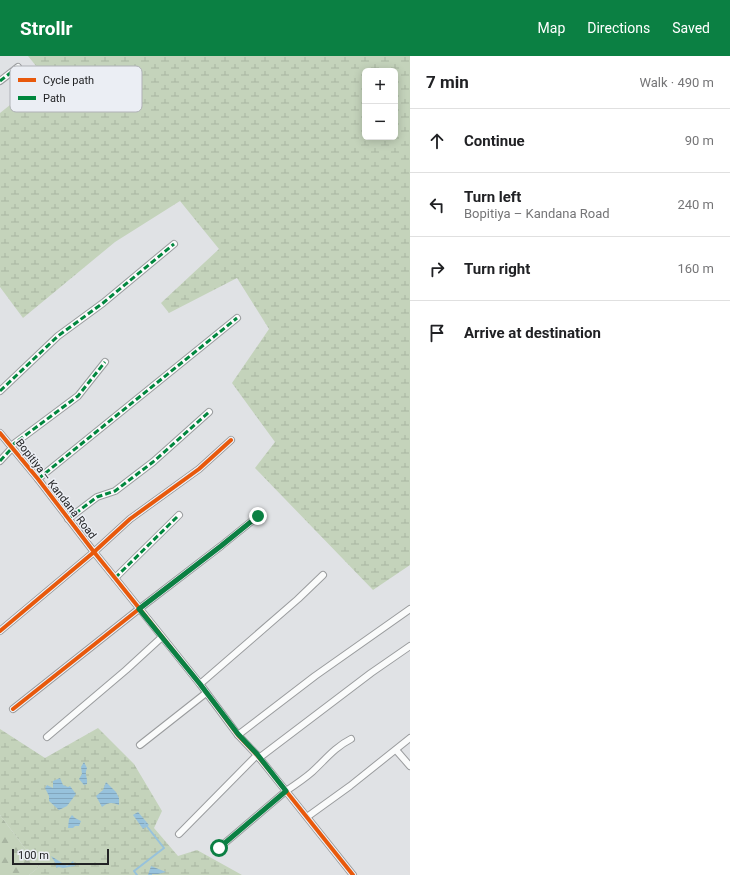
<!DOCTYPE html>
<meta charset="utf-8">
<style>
body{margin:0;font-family:Roboto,sans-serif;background:#f6f6f6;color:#202124}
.controls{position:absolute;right:12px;top:12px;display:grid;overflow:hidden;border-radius:6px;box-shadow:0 2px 10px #0003}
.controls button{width:36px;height:36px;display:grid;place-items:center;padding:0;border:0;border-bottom:1px solid #e0e0e0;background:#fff;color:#202124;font:20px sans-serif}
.scale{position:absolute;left:12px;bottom:10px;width:97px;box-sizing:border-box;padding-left:4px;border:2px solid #222325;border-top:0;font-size:11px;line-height:14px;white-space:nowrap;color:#222325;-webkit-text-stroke:3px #ebeef4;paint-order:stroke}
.stop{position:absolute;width:12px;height:12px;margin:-9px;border:3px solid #0b8043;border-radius:50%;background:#fff}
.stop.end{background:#0b8043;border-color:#fff;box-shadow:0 1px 4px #0008}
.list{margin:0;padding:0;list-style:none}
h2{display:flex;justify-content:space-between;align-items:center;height:52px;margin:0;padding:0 16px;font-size:17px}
h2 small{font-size:13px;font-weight:400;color:#757577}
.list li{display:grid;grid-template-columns:26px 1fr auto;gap:12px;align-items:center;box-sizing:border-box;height:64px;padding:0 16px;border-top:1px solid #e0e0e0}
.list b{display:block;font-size:15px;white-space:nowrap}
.list p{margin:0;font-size:13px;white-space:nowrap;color:#757577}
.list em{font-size:13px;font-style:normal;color:#757577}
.icon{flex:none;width:22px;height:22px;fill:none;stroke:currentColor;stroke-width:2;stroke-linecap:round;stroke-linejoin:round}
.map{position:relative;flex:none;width:410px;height:819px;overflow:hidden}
header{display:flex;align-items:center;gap:24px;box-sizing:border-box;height:56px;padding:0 20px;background:#0b8043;color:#fff}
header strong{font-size:19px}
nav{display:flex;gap:22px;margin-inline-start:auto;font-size:14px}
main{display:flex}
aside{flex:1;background:#fff}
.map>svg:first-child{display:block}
.forest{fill:url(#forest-firs)}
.wetland{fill:url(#wetland-marsh);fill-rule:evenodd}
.water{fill:url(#water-rules)}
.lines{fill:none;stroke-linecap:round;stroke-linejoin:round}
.stream{stroke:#97c2dc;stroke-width:2}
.minor-casing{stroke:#9a9c9e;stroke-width:8}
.minor{stroke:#fafbfb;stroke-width:6}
.quiet{stroke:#00873e;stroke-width:3;stroke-dasharray:6 3;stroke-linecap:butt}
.cycleway-casing{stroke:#ebeef4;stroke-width:6}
.cycleway{stroke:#e8590c;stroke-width:4}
.route{stroke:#0b8043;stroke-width:5}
.labels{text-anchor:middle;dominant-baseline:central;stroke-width:3;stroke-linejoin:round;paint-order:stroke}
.street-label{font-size:11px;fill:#222325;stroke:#ebeef4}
.key{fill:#ebeef4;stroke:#afb1b6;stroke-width:1}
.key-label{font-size:11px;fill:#222325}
</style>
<header>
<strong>Strollr</strong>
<nav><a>Map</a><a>Directions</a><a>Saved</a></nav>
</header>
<main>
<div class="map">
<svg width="410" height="819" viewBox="0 0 410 819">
<defs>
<pattern id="forest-firs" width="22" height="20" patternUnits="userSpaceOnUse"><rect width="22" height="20" fill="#c4d3bb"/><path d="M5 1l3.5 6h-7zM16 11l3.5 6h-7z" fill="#a8b5a1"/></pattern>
<pattern id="wetland-marsh" width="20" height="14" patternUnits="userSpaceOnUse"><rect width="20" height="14" fill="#c4d3bb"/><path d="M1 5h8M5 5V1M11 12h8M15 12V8" fill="none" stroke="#a8b5a1"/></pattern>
<pattern id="water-rules" width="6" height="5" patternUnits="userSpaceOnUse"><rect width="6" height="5" fill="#97c2dc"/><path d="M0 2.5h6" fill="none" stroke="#82a6bd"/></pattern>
</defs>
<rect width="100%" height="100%" fill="#e0e2e5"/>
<path class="forest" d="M0,759L39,811L29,819H0Z"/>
<g class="wetland">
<path d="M28,0H410V509L373,534L255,412L275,386L232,327L269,273L237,222L169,257L161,247L219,193L180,145L115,186L23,262L0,231V57L45,21ZM365,15H395V81H365Z"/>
<path d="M98,672L134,708L162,755L154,772L178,800L197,794L242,819H29L39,811L0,759V673L45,702Z"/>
</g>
<g class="water">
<path d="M84,706L87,712C84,719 88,721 87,728L84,729L79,723L82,718L81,711Z"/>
<path d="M60,722L63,729L68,731L70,730L76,738L67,750L59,754L49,745V740L45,732L47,729L53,732V725Z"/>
<path d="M106,726L116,736L119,742V749C112,746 108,746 102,751L96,740L103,734Z"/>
<path d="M138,756L149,769L143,773L133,759Z"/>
<path d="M72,759L75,762L81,765L79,770H75L73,772H68L69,763Z"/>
<path d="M51,800L67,810L73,805L75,810L63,812L59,811L56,812V808Z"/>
<path d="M151,810L166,816L158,818H152V819H148Z"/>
</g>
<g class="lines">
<path class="stream" d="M137,819L134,815L164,792L145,768"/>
<g class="minor-casing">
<g id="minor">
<path d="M0,25L18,11"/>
<path d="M0,335L58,280L103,247L174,188"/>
<path d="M0,377L38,423L94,496L115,522L200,628L238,679L257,699L286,735L353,819"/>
<path d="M11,390L78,340L105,306"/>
<path d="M0,405L12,392"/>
<path d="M38,423L237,262"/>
<path d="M68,463L97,441L115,435L153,406L209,356"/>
<path d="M115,522L179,459"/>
<path d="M0,575L94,496L130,463L199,413L231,384"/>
<path d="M200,628L298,543L323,519"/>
<path d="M13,653L139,553L221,490L258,460"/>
<path d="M238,679L315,620L410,553"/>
<path d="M47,681L126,614L162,581"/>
<path d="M140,689L206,637"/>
<path d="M396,694L410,710"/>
<path d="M259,702L371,617L410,590"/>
<path d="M307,761L350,730L410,682"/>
<path d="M179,778L257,699"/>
<path d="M219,792L286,735C295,729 304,723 312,716C325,704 335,691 351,683"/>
</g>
</g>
<use href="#minor" class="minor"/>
<g class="quiet">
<path d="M0,25L18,11"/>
<path d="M0,335L58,280L103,247L174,188"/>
<path d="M11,390L78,340L105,306"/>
<path d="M0,405L12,392"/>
<path d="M38,423L237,262"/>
<path d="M68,463L97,441L115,435L153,406L209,356"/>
<path d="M115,522L179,459"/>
</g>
<g class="cycleway-casing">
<g id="cycleway">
<path d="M0,377L38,423L94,496L115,522L200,628L238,679L257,699L286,735L353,819"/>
<path d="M0,575L94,496L130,463L199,413L231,384"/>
<path d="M13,653L139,553L221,490L258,460"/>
</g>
</g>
<use href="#cycleway" class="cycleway"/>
</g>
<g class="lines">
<path class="route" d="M219,792L286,735L257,698L238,678L200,628L139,553L221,490L258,460"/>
</g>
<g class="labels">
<g class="street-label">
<text transform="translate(56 433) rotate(52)">Bopitiya – Kandana Road</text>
</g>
</g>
<rect x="10" y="10" width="132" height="46" rx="6" class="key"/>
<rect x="18" y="22" width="18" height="4" fill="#e8590c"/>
<rect x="18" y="40" width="18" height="4" fill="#00873e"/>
<g class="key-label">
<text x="43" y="28">Cycle path</text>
<text x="43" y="46">Path</text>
</g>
</svg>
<div class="controls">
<button>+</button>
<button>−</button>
</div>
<div class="scale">100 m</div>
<div class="stop" style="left:219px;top:792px"></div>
<div class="stop end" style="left:258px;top:460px"></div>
</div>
<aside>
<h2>7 min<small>Walk · 490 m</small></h2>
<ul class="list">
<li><svg class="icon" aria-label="ahead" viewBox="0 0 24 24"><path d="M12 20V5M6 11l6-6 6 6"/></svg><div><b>Continue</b></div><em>90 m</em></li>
<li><svg class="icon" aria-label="left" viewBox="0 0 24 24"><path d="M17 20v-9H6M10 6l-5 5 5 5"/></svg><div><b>Turn left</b><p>Bopitiya – Kandana Road</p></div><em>240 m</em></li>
<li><svg class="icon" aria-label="right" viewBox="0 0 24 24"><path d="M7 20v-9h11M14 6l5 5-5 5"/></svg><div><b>Turn right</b></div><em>160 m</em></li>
<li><svg class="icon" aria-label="arrive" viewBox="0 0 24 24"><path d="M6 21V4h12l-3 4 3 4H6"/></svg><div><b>Arrive at destination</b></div></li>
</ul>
</aside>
</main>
